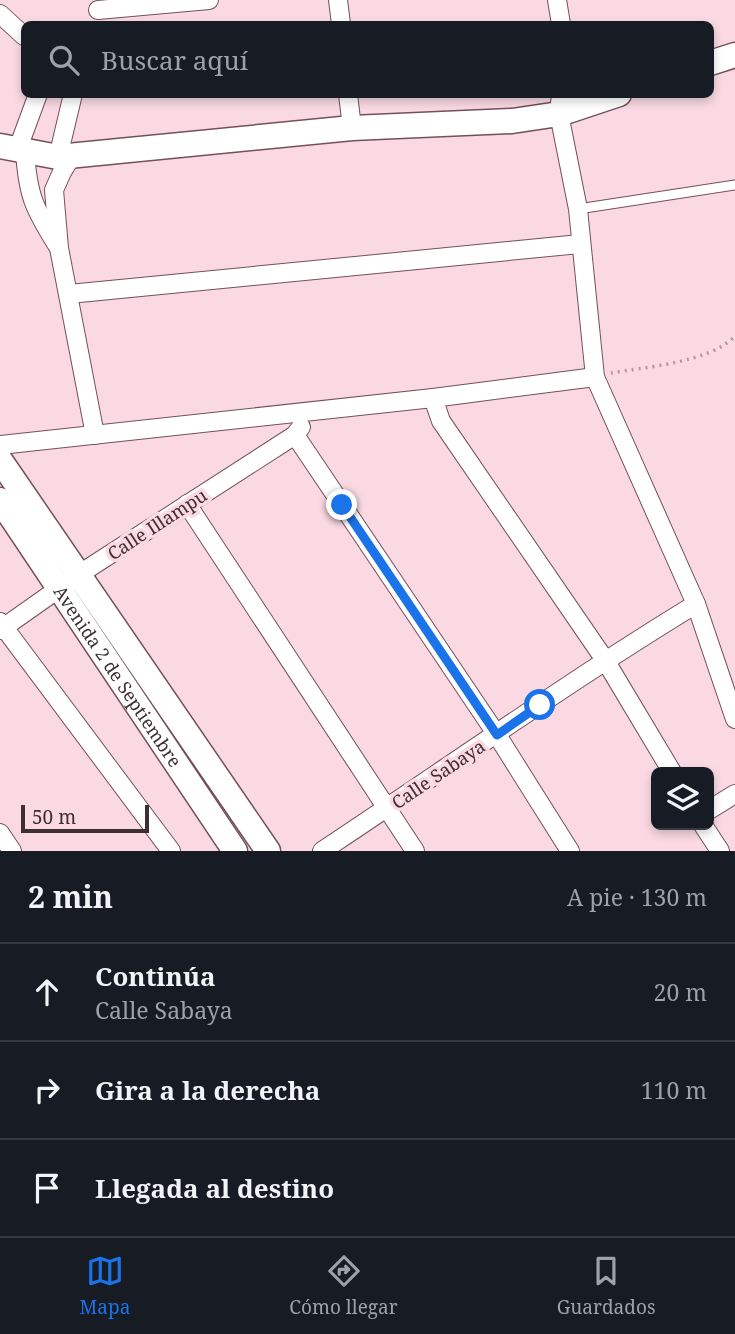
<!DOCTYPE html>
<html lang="es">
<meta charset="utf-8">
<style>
body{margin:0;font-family:"Noto Serif",serif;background:#20242c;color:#f1f3f6}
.controls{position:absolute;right:21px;bottom:21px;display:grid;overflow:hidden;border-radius:10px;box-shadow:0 4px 10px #0003}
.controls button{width:63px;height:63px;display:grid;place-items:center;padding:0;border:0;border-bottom:2px solid #363941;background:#171b24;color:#f1f3f6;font:35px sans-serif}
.scale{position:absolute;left:21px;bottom:18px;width:128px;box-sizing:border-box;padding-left:7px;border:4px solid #3f2f34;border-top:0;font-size:19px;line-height:24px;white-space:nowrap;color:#3f2f34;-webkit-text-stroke:5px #fad9e2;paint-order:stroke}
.stop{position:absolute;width:21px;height:21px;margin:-16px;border:5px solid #1a73e8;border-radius:50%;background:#fff}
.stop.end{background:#1a73e8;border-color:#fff;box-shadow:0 2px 7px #0008}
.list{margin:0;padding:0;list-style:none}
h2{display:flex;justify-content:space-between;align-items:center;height:91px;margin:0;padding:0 28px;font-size:30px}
h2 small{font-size:23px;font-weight:400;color:#9ea1a6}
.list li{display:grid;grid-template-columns:46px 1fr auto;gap:21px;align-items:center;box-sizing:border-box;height:98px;padding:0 28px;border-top:2px solid #363941}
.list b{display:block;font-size:26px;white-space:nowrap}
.list p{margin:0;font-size:23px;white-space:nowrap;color:#9ea1a6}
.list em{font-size:23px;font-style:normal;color:#9ea1a6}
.icon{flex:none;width:38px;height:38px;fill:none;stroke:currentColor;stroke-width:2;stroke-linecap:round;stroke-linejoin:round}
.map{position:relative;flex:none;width:735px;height:851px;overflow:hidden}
.search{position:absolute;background:#171b24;box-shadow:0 4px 10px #0003;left:21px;right:21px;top:21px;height:77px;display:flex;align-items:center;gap:18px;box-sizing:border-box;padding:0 24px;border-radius:10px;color:#9ea1a6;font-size:26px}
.sheet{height:385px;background:#171b24}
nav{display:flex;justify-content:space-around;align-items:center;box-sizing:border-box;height:98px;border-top:2px solid #363941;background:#171b24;font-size:19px;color:#9ea1a6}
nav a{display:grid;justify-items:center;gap:4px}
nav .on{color:#1a73e8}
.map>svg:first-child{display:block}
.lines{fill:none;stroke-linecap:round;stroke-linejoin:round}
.lane-casing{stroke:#73505b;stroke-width:11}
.street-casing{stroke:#73505b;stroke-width:20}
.secondary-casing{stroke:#73505b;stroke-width:27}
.path{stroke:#b399a0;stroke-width:3.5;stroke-dasharray:2 5;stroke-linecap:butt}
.lane{stroke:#fff;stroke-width:9}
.street{stroke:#fff;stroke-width:18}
.secondary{stroke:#fff;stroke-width:24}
.route{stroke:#1a73e8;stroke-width:9}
.labels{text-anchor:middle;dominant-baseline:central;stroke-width:7;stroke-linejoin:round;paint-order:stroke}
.street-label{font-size:18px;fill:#3f2f34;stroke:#fad9e2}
</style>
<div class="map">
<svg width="735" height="851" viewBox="0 0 735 851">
<rect width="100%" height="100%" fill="#fad9e2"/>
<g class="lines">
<g class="lane-casing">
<path id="lane" d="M578,209L735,185"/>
</g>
<g class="street-casing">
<g id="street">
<path d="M338,0L341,24"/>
<path d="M557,0L561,24"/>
<path d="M98,10L209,0"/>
<path d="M0,14L24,36"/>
<path d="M348,94L352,128"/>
<path d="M561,94L559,114L578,209L595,377L696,604L735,719"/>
<path d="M17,151L38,94"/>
<path d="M25,152C28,196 34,208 57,245"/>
<path d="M73,154L62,172L54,190L59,248L95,435"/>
<path d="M58,157L73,94"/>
<path d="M69,294L580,244"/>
<path d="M433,398L441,421L605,660L672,772"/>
<path d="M295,435L497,735L570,851"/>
<path d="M0,445L433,398L595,377"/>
<path d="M187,504L415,851"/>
<path d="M0,622L171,851"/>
<path d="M0,630L78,575L295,435L301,427"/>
<path d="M709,810L735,794"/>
<path d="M703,825L720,851"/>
<path d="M0,833L12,851"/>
<path d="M322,851C446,769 568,682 696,604"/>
</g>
</g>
<g class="secondary-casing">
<g id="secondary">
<path d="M710,63L735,55"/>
<path d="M0,146L58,157L352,128L512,121L559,114L619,94"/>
<path d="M0,460L268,851"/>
<path id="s1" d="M0,500L235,851"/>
</g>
</g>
<path class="path" d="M611,373C646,367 711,362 735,336"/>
<use href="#lane" class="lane"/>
<use href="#street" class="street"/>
<use href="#secondary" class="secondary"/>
</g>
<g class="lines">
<path class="route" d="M342,505L497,735L540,705"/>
</g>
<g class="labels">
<g class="street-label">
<text transform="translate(157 524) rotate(-33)">Calle Illampu</text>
<text stroke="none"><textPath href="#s1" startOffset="212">Avenida 2 de Septiembre</textPath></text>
<text transform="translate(438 774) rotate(-34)">Calle Sabaya</text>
</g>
</g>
</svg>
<div class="controls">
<button><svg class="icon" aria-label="layers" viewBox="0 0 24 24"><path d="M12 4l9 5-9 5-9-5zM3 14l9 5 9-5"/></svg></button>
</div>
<div class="scale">50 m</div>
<div class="stop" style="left:540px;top:705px"></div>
<div class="stop end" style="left:342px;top:505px"></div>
<div class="search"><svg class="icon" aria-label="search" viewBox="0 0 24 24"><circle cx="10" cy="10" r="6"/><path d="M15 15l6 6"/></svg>Buscar aquí</div>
</div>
<section class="sheet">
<h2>2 min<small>A pie · 130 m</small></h2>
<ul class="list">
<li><svg class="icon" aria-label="ahead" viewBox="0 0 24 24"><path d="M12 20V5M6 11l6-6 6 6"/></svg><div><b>Continúa</b><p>Calle Sabaya</p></div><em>20 m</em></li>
<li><svg class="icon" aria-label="right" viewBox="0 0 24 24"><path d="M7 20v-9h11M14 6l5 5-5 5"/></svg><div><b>Gira a la derecha</b></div><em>110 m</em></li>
<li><svg class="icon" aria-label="arrive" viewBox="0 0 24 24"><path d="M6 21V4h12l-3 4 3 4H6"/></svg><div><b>Llegada al destino</b></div></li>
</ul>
</section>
<nav>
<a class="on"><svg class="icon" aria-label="map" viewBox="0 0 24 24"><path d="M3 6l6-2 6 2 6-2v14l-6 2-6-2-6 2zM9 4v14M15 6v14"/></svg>Mapa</a>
<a><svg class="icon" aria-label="directions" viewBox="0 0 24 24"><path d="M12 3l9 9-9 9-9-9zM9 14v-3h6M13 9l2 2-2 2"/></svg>Cómo llegar</a>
<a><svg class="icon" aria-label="saved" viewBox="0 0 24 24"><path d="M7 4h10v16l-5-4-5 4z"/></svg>Guardados</a>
</nav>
